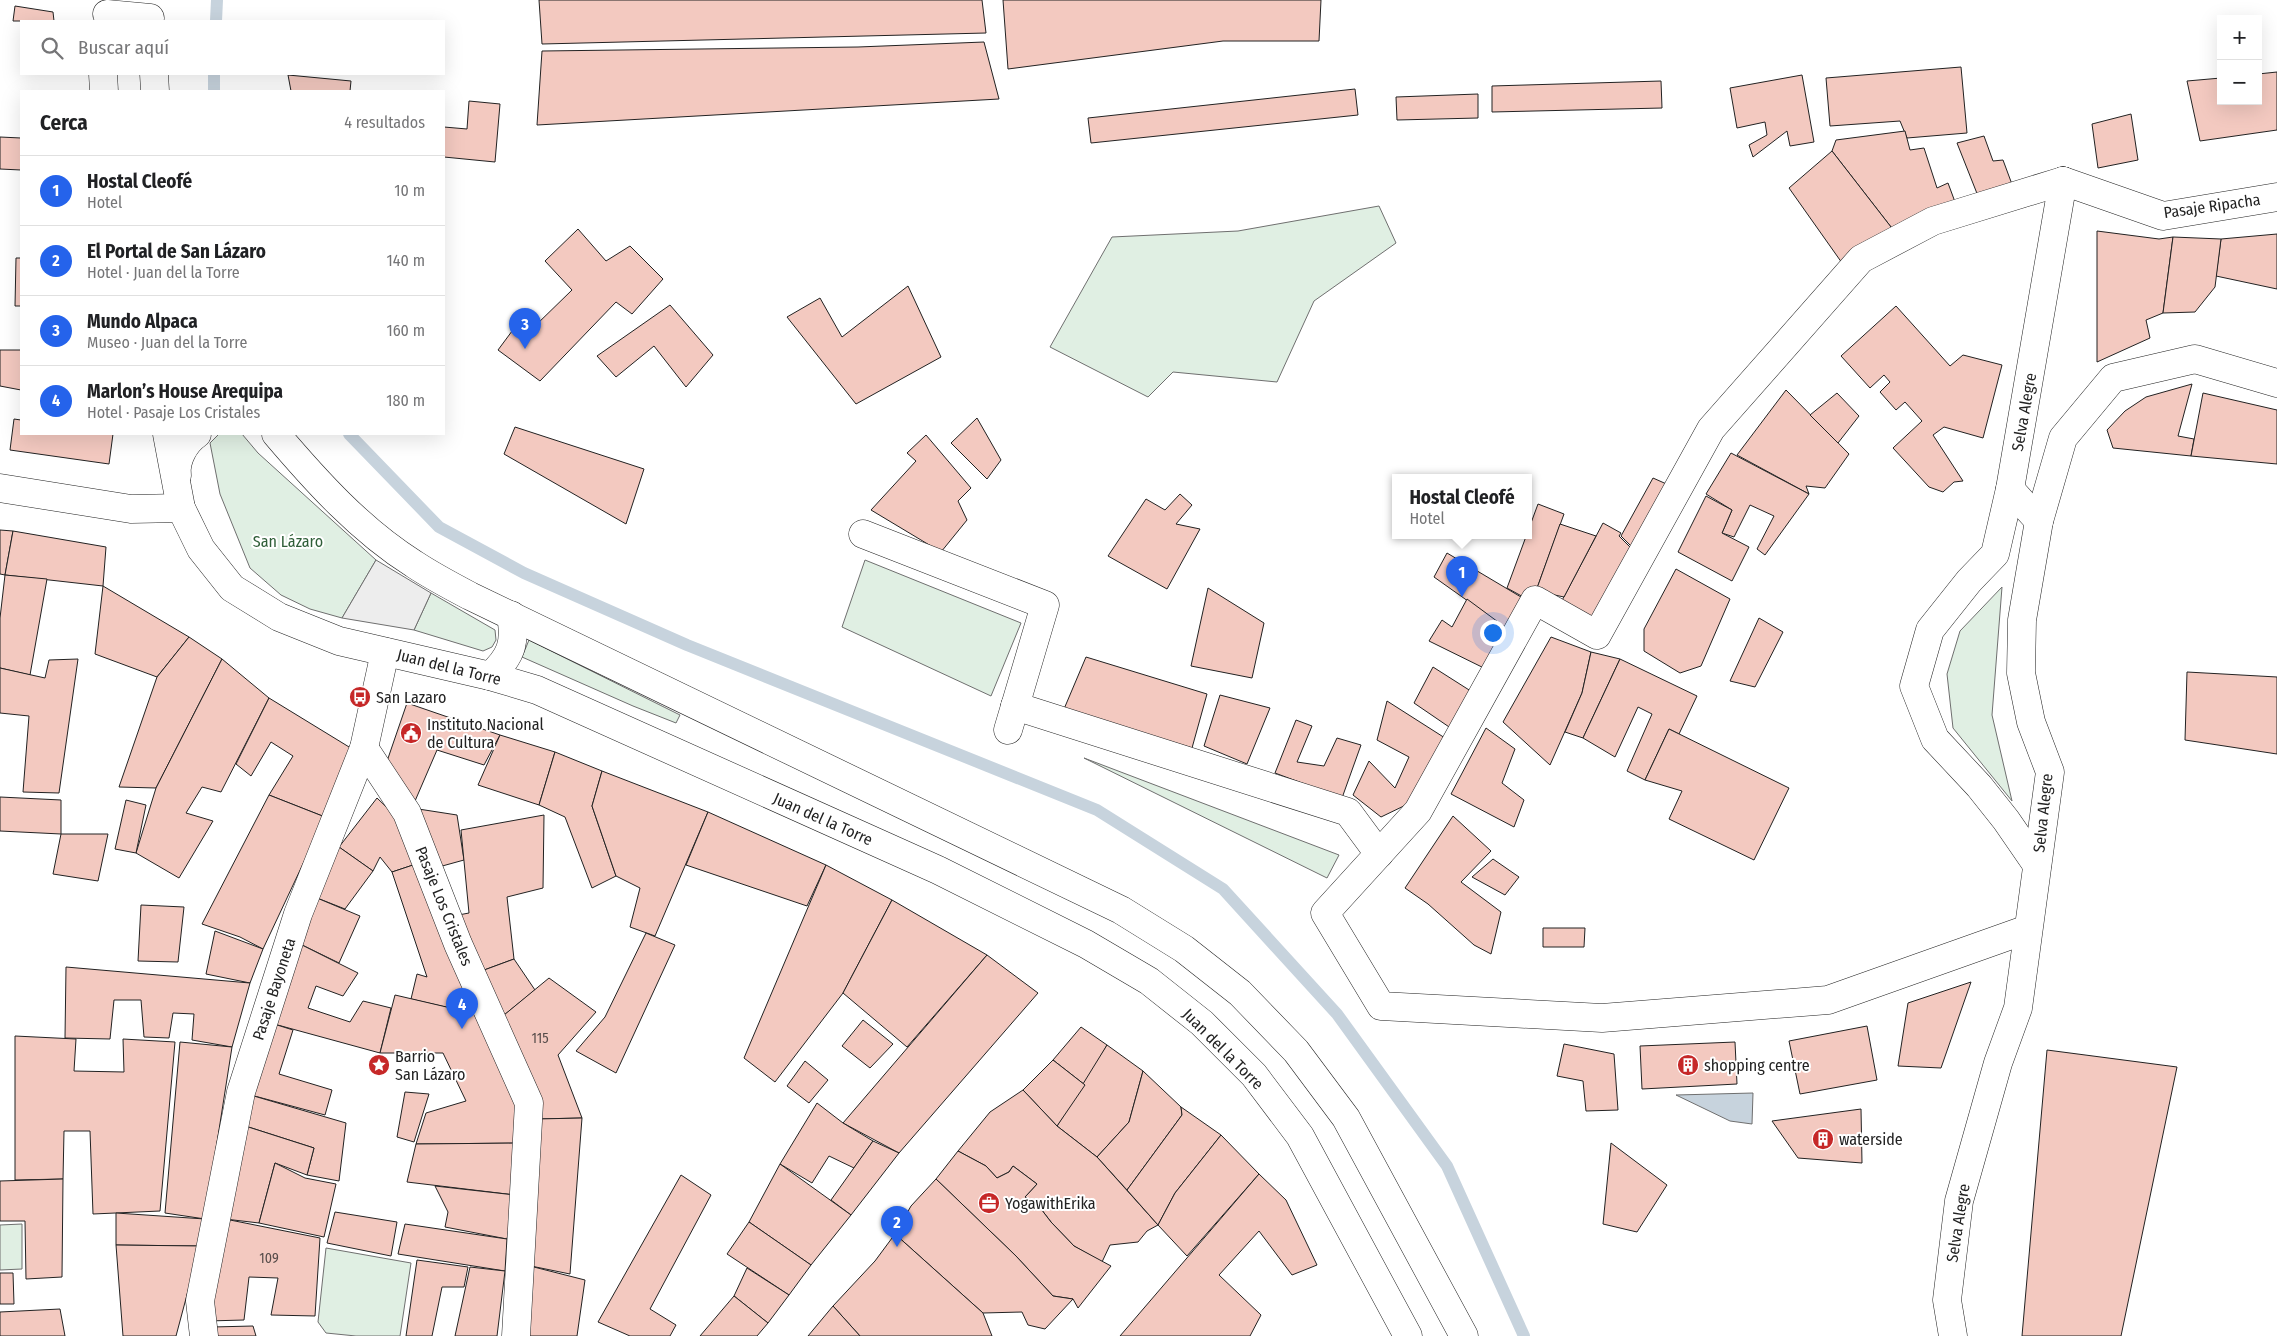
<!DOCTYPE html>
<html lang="es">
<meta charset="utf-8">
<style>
body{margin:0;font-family:"Fira Sans Condensed",sans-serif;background:#f2f2f2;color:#202124}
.controls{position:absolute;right:15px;top:15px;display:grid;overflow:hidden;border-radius:0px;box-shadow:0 5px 20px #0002}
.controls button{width:45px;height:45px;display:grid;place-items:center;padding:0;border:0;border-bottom:1px solid #e0e0e0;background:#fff;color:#202124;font:25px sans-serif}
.you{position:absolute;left:1492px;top:632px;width:18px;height:18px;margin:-12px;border:4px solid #fff;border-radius:50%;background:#1a73e8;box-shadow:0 0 0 8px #1a73e833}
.badge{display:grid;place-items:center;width:32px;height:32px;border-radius:50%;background:#2563eb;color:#fff;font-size:16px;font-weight:700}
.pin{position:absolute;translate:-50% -41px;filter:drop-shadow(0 1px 2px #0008)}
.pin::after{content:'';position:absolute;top:26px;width:18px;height:15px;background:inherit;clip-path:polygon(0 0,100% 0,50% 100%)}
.popup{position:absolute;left:1392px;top:474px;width:140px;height:65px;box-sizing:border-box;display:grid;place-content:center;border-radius:0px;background:#fff;filter:drop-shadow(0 1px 4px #0005);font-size:16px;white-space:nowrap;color:#757577}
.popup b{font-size:19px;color:#202124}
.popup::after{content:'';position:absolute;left:50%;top:100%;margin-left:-10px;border:10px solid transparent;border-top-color:#fff}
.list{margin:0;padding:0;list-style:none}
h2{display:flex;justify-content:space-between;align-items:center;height:65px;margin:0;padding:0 20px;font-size:21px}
h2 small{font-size:16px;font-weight:400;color:#757577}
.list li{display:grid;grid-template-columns:32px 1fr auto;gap:15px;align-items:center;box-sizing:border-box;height:70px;padding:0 20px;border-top:1px solid #e0e0e0}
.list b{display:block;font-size:19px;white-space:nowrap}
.list p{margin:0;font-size:16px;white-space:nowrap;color:#757577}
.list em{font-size:16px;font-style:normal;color:#757577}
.icon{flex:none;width:28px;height:28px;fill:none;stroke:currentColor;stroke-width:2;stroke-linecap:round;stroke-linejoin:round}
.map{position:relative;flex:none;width:2277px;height:1336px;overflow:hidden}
.search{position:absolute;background:#fff;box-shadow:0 5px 20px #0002;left:20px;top:20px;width:425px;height:55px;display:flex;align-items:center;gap:12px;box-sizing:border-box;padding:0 18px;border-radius:0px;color:#757577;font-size:19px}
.panel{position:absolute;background:#fff;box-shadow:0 5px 20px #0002;left:20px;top:90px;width:425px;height:345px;border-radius:0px}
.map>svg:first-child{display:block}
.green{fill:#e0efe3;stroke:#6f6f6f}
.parking{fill:#ededed;stroke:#6f6f6f}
.water{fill:#c7d3dd;stroke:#6f6f6f}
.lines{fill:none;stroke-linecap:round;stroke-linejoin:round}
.stream{stroke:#c7d3dd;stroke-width:12}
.building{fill:#f3c9c0;stroke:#222}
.minor-casing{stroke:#222;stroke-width:29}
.major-casing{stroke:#222;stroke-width:29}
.minor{stroke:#fff;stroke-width:28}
.major{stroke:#fff;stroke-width:28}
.labels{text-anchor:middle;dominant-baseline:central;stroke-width:4;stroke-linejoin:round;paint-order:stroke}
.number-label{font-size:14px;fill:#564c4a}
.street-label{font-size:16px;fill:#222;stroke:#fff}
.park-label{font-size:16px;fill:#2f5e38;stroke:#fff}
.poi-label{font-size:16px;fill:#222;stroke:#fff;text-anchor:start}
</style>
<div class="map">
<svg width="2277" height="1336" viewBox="0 0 2277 1336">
<rect width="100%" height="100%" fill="#fff"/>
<g class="green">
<path d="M1379,206L1396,243L1314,301L1277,382L1173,372L1148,397L1050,347L1112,237L1238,231Z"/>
<path d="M219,434H242L258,453L376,560L342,618L310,609L281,595L250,568L220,494L210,443Z"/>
<path d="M865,560L1021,623L991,696L842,627Z"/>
<path d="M2002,587L1992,715L2012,801L1953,728L1947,674L1960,631Z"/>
<path d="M431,593L495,630L496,640L492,647L483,651L414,630Z"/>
<path d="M529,640L680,715L676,723L633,706L522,657Z"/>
<path d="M1084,758L1339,855L1327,878Z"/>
<path d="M22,1224V1269L0,1270V1225Z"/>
<path d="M326,1248L411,1263L400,1336H356L326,1333L318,1322Z"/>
</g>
<path class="parking" d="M376,560L431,593L414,630L342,618Z"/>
<path class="water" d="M1753,1093L1752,1124L1730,1121L1676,1095Z"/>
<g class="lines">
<g class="stream">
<path d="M216,21L217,0"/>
<path d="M214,91V74"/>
<path d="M349,434L439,527L524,573L687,645L1097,810L1223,889L1337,1014L1447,1166L1524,1336"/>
</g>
</g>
<g class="building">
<path d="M539,0H982L986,33L542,44Z"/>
<path d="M1003,0H1321L1319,41H1223L1008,69Z"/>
<path d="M15,6L53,12L54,21H13Z"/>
<path d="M984,42L999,99L537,125L542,51L858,47Z"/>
<path d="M1961,67L1967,133L1907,138L1900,121L1830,126L1826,78Z"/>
<path d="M2277,72V130L2200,141L2187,81L2221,78V101H2258V74Z"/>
<path d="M288,75L351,81L350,91H291Z"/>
<path d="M1802,75L1814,142L1790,146L1787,131L1753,157L1749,145L1767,135L1765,122L1737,128L1730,88Z"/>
<path d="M1661,81L1662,108L1492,112V86Z"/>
<path d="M1355,89L1358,115L1091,143L1088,118Z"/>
<path d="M1478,94V118L1397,120L1396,97Z"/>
<path d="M469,101L500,104L495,162L444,157V127L467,129Z"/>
<path d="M2131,114L2138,160L2098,168L2092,124Z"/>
<path d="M1905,131L1910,150L1924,148L1937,188L1948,183L1958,210L1898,236L1832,151L1836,140Z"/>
<path d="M1984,136L1993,161L2003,160L2013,187L1978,196L1957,143Z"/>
<path d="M0,137L21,138V170L0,169Z"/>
<path d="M1832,151L1898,236L1847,270L1789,188Z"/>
<path d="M578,229L606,261L630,246L663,279L632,314L616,302L540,381L498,350L521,319L535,326L572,290L545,261Z"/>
<path d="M2097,231L2159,239L2173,237L2163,313L2146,320L2150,338L2097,362Z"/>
<path d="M2277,234V289L2216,276L2221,239Z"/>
<path d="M2173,237L2221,239L2215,287L2195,312L2163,313Z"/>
<path d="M16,258H21V306H15Z"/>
<path d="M908,286L941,357L856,404L787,317L820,298L842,337Z"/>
<path d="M670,305L713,355L686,387L654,346L616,377L597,356Z"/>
<path d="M1896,306L1950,366L1963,355L2002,365L1983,438L1944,427L1933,435L1963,481L1954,482L1943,492L1929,487L1893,448L1922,421L1905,402L1896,410L1880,392L1890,382L1884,375L1870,388L1841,356Z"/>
<path d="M0,350H21V390L0,386Z"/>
<path d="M2192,384L2178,436L2194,439L2191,456L2113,448L2107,430L2125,411L2146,397Z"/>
<path d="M1786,390L1849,454L1825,488L1806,486L1809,494L1737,455Z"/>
<path d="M1837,393L1859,416L1838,443L1810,415Z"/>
<path d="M2203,393L2277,410V464L2191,456Z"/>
<path d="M977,418L1001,460L987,479L951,443Z"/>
<path d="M14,419L21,420V434H113L109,464L10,450Z"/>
<path d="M515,427L644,469L626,524L504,454Z"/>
<path d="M926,435L971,488L958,501L967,520L941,552L871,510L916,461L907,453Z"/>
<path d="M1731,453L1809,494L1765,555L1757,549L1774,516L1750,505L1734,537L1722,533L1732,510L1706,494Z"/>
<path d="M1653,478L1671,486L1631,546L1621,536Z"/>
<path d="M1180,494L1192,505L1176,524L1200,529L1167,589L1108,556L1146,499L1165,510Z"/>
<path d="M1706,496L1732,510L1722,533L1749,547L1732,581L1678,552Z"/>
<path d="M1538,504L1564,514L1536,591L1527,599L1507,588Z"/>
<path d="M1603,523L1621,533L1619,536L1630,547L1596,628L1558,608Z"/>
<path d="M1560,524L1596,536L1564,597L1536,591Z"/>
<path d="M0,530L13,531L5,575L0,574Z"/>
<path d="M13,531L106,547L103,586L5,575Z"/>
<path d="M1447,553L1526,600L1513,633L1434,577Z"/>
<path d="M1676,569L1730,599L1701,666L1680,673L1644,651V629Z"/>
<path d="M5,575L47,579L30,675L0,668V618Z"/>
<path d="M103,586L189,637L157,677L95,654Z"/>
<path d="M1208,588L1264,623L1252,678L1191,666Z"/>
<path d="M1467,599L1513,633L1492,672L1429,641L1442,620L1452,627Z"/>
<path d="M1759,618L1783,632L1755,687L1730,681Z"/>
<path d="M189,637L222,659L156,788L119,787L157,677Z"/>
<path d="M1551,637L1591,652L1582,693L1550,765L1503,722Z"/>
<path d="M1591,652L1620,659L1583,738L1565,732L1582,693Z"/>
<path d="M1086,657L1207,694L1192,748L1064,709Z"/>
<path d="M78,659L59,793L23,792L29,716L0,713V668L45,678L49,660Z"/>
<path d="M222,659L269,698L221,792L202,787L186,813L213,821L179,878L136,853L156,788Z"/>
<path d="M1620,659L1697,696L1679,734L1669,729L1645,780L1627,771L1652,714L1638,707L1615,757L1583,738Z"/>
<path d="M1433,667L1477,695L1455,731L1414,703Z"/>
<path d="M2187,672L2277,677V754L2185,740Z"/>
<path d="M1220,695L1270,708L1247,764L1204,746Z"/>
<path d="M269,698L354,750L325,817L269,795L293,756L271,742L251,776L236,764Z"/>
<path d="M1387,701L1445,738L1410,803L1381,817L1353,795L1369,761L1395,788L1409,757L1377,740Z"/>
<path d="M407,703L500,735L484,765L437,750L412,808L384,770Z"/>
<path d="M1296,720L1312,726L1297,762L1324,766L1337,738L1361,745L1342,798L1275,773Z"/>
<path d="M1486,728L1515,749L1502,783L1524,800L1514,827L1451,794Z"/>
<path d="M1669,729L1789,788L1754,860L1669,819L1682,791L1645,780Z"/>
<path d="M500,735L555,752L539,805L478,785Z"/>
<path d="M555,752L602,771L592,806L616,876L592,888L565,817L539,805Z"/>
<path d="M602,771L708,812L655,936L630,927L640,888L616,876L592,806Z"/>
<path d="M269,795L325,817L263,949L240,937L202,924Z"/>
<path d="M0,797L61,800V834L0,831Z"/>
<path d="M377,798L405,825L419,863L392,872L380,857L373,871L339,847Z"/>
<path d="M126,800L146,805L136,853L115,849Z"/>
<path d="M412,808L457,815L464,860L435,868Z"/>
<path d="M708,812L826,865L807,906L686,865Z"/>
<path d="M544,815L543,888L507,897L514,959L476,973L453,916L469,913L461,830Z"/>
<path d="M1453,816L1491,851L1461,882L1501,912L1491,954L1474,945L1428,904L1405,888Z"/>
<path d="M61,834H108L98,881L53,874Z"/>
<path d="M339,847L373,871L345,909L317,898Z"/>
<path d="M1493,859L1519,877L1505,895L1472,877Z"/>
<path d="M419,863L480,1015L411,999L417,974L427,977L392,872Z"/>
<path d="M826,865L892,900L843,993L775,1082L744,1058Z"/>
<path d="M317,898L360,916L339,963L300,944Z"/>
<path d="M892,900L987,955L907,1047L843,993Z"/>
<path d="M141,905L184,907L178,962L138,961Z"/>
<path d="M1543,928H1585L1584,947H1543Z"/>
<path d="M215,931L263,949L250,983L206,974Z"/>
<path d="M646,933L675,945L616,1073L576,1051L605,1017Z"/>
<path d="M300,944L358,973L343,996L316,986L308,1008L350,1022L363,1001L391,1008L380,1053L274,1024Z"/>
<path d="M987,955L1038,993L899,1153L843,1123Z"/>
<path d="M514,959L535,990L498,1020L476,973Z"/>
<path d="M66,967L250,983L232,1047L192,1040L194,1014L173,1013L169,1038L144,1037L141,1000H114L110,1039L65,1038Z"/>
<path d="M549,978L596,1012L558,1055L582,1118L536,1119L498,1020Z"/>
<path d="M1971,982L1941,1068L1898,1066L1908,1003Z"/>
<path d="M395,995L481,1015L525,1104L524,1143L416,1144L426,1113L466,1101L443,1053H380Z"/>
<path d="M863,1020L893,1044L870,1068L842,1046Z"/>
<path d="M274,1024L293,1030L279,1074L332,1090L325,1115L247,1094Z"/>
<path d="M1867,1026L1877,1080L1800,1094L1789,1041Z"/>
<path d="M1081,1027L1107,1045L1085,1085L1053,1060Z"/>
<path d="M15,1036L76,1039L74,1071L124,1072L123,1039L175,1042L160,1211L93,1214L90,1131H64L63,1179L15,1180Z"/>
<path d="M180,1042L232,1047L205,1219L165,1213Z"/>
<path d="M1735,1042L1737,1084L1642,1089L1640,1046Z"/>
<path d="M1564,1044L1614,1054L1618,1110L1586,1111L1583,1081L1557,1076Z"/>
<path d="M1107,1045L1143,1071L1129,1122L1097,1157L1057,1126Z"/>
<path d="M2047,1050L2177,1067L2121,1336H2022Z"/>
<path d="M1053,1060L1085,1085L1057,1126L1023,1090Z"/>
<path d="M805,1061L828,1080L809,1103L787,1086Z"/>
<path d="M1143,1071L1181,1107L1182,1115L1127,1190L1097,1157L1129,1122Z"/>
<path d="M1023,1090L1057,1126L1097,1157L1158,1225L1147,1231L1138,1242L1110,1245L1102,1262L1074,1246L1051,1222L1038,1205L1025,1197L1037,1184L1013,1166L1009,1172L997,1178L986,1166L958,1151L990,1112Z"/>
<path d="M405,1092L429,1094L414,1142L397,1137Z"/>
<path d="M247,1094L346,1123L339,1181L307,1175L314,1148L239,1124Z"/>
<path d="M817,1103L843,1123L873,1141L854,1168L829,1156L812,1183L780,1164Z"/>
<path d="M1181,1107L1221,1135L1175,1193L1158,1225L1127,1190L1182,1115Z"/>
<path d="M1861,1109L1862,1163L1798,1158L1772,1121Z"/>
<path d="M582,1118L570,1274L526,1265L536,1119Z"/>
<path d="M239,1124L314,1148L307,1175L275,1163L259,1223L225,1219Z"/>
<path d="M1221,1135L1259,1174L1187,1256L1158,1225L1175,1193Z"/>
<path d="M873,1141L899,1153L851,1215L831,1200Z"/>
<path d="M522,1143L515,1195L407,1182L416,1144Z"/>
<path d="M1611,1143L1667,1185L1637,1232L1603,1224Z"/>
<path d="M958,1151L986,1166L997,1178L1009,1172L1013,1166L1037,1184L1025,1197L1038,1205L1051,1222L1074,1246L1111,1266L1078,1308L1073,1299L1053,1296L1016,1256L936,1179Z"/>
<path d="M275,1163L305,1178L336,1184L324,1237L259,1223Z"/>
<path d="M780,1164L851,1215L811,1265L749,1222Z"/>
<path d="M1259,1174L1286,1200L1317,1265L1292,1275L1259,1231L1219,1275L1261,1315L1250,1336H1120Z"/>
<path d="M681,1175L711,1195L650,1309L676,1325L670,1336H630L598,1322Z"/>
<path d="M63,1179L62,1277L26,1279L25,1221H0V1181Z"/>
<path d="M936,1179L1016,1256L1053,1296L1073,1299L1045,1329L1028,1325L1022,1312L983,1313L895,1234L911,1206Z"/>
<path d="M435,1186L515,1195L507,1239L445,1227L448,1212Z"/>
<path d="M335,1212L397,1222L391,1256L327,1243Z"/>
<path d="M116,1213L205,1219L200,1246L116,1245Z"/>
<path d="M225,1219L320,1238L315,1316L271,1315L278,1278L249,1277L244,1320L207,1321Z"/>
<path d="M749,1222L811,1265L789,1295L727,1254Z"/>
<path d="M405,1224L507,1239L505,1271L398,1254Z"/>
<path d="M895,1234L983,1313L992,1336H860L833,1306L875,1261Z"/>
<path d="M116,1245L200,1246L176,1336H123Z"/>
<path d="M417,1260L468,1267L464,1287H442L432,1336H406Z"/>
<path d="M526,1265L585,1280L577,1336H521Z"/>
<path d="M470,1267L505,1271L497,1336H455Z"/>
<path d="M747,1268L789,1295L768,1323L734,1296Z"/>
<path d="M0,1273H13L14,1304H0Z"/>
<path d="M734,1296L768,1323L757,1336H700Z"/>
<path d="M833,1306L860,1336H808Z"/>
<path d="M60,1309L65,1336H0V1312Z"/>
<path d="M253,1326L256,1336H212V1327Z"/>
</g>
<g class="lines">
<g class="minor-casing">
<g id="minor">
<path d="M2063,181L2163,216L2277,197"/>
<path d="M0,488L131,509L181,508"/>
<path d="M2010,489L1995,554L1969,581L1930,630L1914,686L1935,739L1979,786L2006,820L2037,865"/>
<path d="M2039,521L2063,438L2113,378L2195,359L2277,383"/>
<path d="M863,534L1045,605L1008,730"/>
<path d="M1015,706L1348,812L1379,854"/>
<path d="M364,748L407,813L458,944L529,1103L516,1336"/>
<path d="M2028,929L1828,1000L1602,1018L1381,1006L1325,913L1418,811L1535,600L1597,635L1711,429L1861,259L1933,221L2063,181"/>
<path d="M204,1336L200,1301L241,1092L298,914L364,748L385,652"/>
<path d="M1953,1336L1947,1300L1959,1201L1998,1063L2018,1008L2050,772L2031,722L2021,673L2022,620L2039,521L2010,489L2063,181"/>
</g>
</g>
<g class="major-casing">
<g id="major">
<path d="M107,14L150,18"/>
<path d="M103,74L104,91"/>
<path d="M154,74L155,91"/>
<path d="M167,434L181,508L201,549L232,588L279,617L339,641L490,676L537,690L938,870L1086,944L1149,981L1202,1023L1254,1075L1300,1136L1408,1336"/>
<path d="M276,434C316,481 360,530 414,564C432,576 451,586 470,596L1121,910L1184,949L1240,993L1296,1051L1346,1118L1464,1336"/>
<path d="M177,475C175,460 185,442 197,434"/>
<path d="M490,676C511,657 516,643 511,615"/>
</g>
</g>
<use href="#minor" class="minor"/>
<use href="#major" class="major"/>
</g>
<defs>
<g id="bus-disc" transform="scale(1.125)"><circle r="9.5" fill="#c62828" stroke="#fff"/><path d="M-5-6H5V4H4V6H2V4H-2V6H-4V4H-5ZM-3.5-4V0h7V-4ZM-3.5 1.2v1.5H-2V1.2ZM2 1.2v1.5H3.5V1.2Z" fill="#fff"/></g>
<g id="civic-disc" transform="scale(1.125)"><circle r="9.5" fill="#c62828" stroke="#fff"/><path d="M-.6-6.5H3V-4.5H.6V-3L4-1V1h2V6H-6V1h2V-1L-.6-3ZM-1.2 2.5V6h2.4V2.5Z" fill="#fff"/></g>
<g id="sight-disc" transform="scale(1.125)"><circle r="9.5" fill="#c62828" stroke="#fff"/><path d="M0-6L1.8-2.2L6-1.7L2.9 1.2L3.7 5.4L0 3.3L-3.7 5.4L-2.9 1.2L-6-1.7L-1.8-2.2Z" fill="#fff"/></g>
<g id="building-disc" transform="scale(1.125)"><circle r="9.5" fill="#c62828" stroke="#fff"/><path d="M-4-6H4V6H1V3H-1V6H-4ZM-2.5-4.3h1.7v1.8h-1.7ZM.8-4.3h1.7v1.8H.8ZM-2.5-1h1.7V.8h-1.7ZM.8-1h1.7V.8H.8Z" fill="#fff"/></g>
<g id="office-disc" transform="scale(1.125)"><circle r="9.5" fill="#c62828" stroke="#fff"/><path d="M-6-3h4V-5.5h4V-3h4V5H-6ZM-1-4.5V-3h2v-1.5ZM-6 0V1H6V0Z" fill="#fff"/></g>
</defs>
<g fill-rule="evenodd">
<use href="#bus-disc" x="360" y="697"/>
<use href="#civic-disc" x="411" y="733"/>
<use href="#sight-disc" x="379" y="1065"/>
<use href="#building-disc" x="1688" y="1065"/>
<use href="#building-disc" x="1823" y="1139"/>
<use href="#office-disc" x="989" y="1203"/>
</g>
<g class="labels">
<g class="number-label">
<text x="540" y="1038">115</text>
<text x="269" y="1258">109</text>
</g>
<g class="street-label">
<text transform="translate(2212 206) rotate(-8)">Pasaje Ripacha</text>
<text transform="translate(2024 412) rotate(-80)">Selva Alegre</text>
<text transform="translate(449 667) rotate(14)">Juan del la Torre</text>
<text transform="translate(2043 813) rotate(-84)">Selva Alegre</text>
<text transform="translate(823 819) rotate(24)">Juan del la Torre</text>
<text transform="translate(444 906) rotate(68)">Pasaje Los Cristales</text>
<text transform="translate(274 989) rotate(-72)">Pasaje Bayoneta</text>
<text transform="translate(1223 1049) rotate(45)">Juan del la Torre</text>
<text transform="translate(1958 1223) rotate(-81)">Selva Alegre</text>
</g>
<g class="park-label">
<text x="288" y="541">San Lázaro</text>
</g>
<g class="poi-label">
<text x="376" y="697">San Lazaro</text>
<text x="427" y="724">Instituto Nacional<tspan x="427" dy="18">de Cultura</tspan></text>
<text x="395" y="1056">Barrio<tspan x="395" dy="18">San Lázaro</tspan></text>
<text x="1704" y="1065">shopping centre</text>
<text x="1839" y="1139">waterside</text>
<text x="1005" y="1203">YogawithErika</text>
</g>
</g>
</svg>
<div class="controls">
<button>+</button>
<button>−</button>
</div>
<div class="you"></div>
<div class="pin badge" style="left:1462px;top:597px">1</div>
<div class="popup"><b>Hostal Cleofé</b>Hotel</div>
<div class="pin badge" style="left:897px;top:1247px">2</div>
<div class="pin badge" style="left:525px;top:349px">3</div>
<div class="pin badge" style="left:462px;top:1029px">4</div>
<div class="search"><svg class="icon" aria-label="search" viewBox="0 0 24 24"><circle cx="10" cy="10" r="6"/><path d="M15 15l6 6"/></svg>Buscar aquí</div>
<section class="panel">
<h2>Cerca<small>4 resultados</small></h2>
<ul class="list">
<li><span class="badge">1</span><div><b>Hostal Cleofé</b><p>Hotel</p></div><em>10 m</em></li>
<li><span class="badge">2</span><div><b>El Portal de San Lázaro</b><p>Hotel · Juan del la Torre</p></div><em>140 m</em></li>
<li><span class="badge">3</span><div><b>Mundo Alpaca</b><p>Museo · Juan del la Torre</p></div><em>160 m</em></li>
<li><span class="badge">4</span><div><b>Marlon’s House Arequipa</b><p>Hotel · Pasaje Los Cristales</p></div><em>180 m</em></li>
</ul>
</section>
</div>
